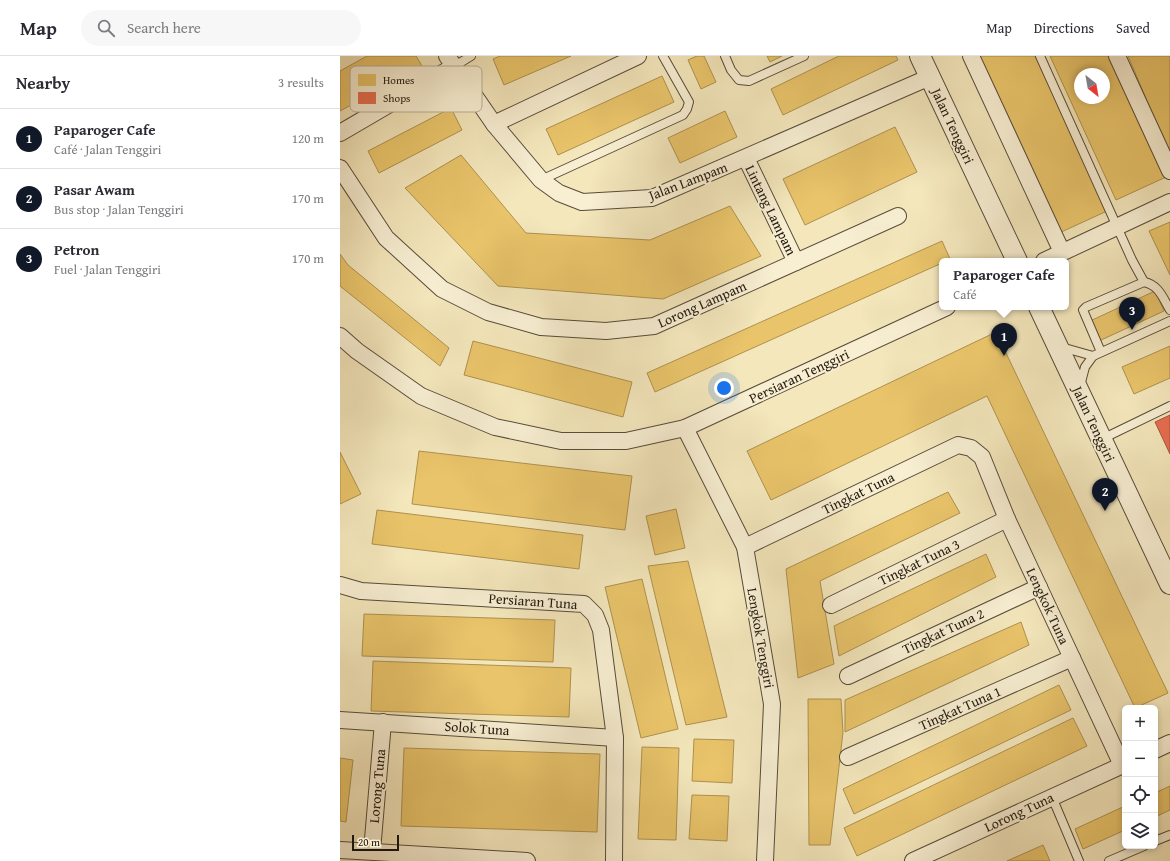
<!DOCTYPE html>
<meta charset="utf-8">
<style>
body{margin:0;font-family:"Gentium Book Plus",serif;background:#f7f7f7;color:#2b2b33}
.controls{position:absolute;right:12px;bottom:12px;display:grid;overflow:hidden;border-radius:6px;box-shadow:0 2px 6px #0003}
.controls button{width:36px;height:36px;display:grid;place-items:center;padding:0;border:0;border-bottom:1px solid #e1e1e2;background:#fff;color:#2b2b33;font:20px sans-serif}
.compass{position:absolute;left:734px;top:12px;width:36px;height:36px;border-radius:50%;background:#fff;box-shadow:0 2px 6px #0003;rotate:149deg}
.scale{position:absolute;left:12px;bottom:10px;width:47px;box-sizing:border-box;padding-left:4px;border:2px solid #23190f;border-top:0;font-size:11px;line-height:14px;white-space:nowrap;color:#23190f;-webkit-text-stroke:3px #f8efd3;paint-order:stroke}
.you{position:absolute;left:384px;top:332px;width:14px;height:14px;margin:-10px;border:3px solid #fff;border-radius:50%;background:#1a73e8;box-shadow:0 0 0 6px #1a73e833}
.badge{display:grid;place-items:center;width:26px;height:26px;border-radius:50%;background:#111827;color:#fff;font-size:13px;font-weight:700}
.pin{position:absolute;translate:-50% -33px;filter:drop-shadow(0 1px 2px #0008)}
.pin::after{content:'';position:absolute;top:21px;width:14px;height:12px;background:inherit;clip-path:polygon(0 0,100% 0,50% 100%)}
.popup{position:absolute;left:599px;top:202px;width:130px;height:52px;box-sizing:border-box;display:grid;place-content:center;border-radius:6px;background:#fff;filter:drop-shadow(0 1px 3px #0005);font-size:13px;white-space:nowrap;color:#7c7c81}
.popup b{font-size:15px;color:#2b2b33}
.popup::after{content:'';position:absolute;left:50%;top:100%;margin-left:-8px;border:8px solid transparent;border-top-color:#fff}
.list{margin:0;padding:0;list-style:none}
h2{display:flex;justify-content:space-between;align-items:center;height:52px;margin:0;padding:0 16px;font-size:17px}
h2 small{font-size:13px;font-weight:400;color:#7c7c81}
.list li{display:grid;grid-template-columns:26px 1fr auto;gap:12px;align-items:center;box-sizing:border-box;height:60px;padding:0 16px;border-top:1px solid #e1e1e2}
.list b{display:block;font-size:15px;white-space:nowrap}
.list p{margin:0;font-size:13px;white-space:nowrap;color:#7c7c81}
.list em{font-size:13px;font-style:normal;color:#7c7c81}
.icon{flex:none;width:22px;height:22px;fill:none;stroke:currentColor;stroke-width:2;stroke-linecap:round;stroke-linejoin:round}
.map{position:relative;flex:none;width:830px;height:805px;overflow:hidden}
header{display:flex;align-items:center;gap:24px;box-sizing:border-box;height:56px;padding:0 20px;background:#fff;border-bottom:1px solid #e1e1e2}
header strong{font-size:19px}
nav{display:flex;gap:22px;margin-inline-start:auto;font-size:14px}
.search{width:280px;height:36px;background:#f7f7f7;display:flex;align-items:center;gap:10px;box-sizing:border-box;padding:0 14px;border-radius:22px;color:#7c7c81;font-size:15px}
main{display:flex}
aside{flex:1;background:#fff}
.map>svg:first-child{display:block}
.homes{fill:#e9c46a;stroke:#ae914f;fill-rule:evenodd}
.shops{fill:#e76f51;stroke:#ac553d}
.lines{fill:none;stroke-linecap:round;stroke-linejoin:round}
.service-casing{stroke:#574c3a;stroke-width:10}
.minor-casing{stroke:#574c3a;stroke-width:18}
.tertiary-casing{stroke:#574c3a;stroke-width:22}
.service{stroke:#f8efd3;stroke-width:8}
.minor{stroke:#f8efd3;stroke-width:16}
.tertiary{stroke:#f8efd3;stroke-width:20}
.labels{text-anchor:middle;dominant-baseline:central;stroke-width:4;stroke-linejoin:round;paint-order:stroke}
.street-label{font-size:14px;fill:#23190f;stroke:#f8efd3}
.key{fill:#f8efd3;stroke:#b8af98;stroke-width:1}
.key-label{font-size:11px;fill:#23190f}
</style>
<header>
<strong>Map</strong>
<div class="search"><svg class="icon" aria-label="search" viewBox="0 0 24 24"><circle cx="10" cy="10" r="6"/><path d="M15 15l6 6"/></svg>Search here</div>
<nav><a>Map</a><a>Directions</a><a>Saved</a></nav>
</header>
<main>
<aside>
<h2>Nearby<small>3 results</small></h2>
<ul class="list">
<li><span class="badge">1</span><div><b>Paparoger Cafe</b><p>Café · Jalan Tenggiri</p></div><em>120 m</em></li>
<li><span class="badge">2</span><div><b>Pasar Awam</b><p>Bus stop · Jalan Tenggiri</p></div><em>170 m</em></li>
<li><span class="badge">3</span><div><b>Petron</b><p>Fuel · Jalan Tenggiri</p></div><em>170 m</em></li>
</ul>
</aside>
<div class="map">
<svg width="830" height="805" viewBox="0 0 830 805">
<rect width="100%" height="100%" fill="#f4e7bc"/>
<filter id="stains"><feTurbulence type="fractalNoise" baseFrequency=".005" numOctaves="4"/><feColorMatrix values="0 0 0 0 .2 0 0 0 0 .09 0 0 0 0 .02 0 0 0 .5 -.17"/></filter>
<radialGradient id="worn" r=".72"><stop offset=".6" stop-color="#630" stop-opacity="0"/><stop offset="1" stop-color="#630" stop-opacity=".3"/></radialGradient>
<g class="homes">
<path d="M27,0H76L82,10L0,55V15Z"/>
<path d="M160,0H231L164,29L153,3Z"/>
<path d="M357,0H364L376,26L361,33L348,4Z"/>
<path d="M427,0H442L430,6Z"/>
<path d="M499,0H556L558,4L443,59L431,33Z"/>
<path d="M635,0H695L767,155L717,178Z"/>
<path d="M710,0H770L826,121L776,144ZM740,18H764V42H740Z"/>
<path d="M788,0H830V99Z"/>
<path d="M322,20L334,46L218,99L206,73Z"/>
<path d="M111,52L122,74L39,117L28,95Z"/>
<path d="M385,55L397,81L340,107L328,82Z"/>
<path d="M555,71L577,116L465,169L443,123Z"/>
<path d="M121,99L186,177L310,184L390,150L421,200L323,243L158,230L65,132Z"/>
<path d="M830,166V219L809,175Z"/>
<path d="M602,185L610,203L602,205V207L315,336L307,317Z"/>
<path d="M0,198L8,209L109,292L100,310L0,230Z"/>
<path d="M815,235L824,255L759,285L750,265Z"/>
<path d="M656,276L828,637L795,652L647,340L431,444L407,395Z"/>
<path d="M133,285L292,326L283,361L124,319Z"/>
<path d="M830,290V322L794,338L782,311Z"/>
<path d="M79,395L292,420L285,474L72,448Z"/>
<path d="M0,396L21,438L0,448Z"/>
<path d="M608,436L620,457L480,525L494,608L458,622L446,513Z"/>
<path d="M336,453L345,492L315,499L306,460Z"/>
<path d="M37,454L243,479L239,513L32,488Z"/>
<path d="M646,498L656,521L499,600L494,570Z"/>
<path d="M348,505L387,661L346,669L308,510Z"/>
<path d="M302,523L338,673L301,682L265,531Z"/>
<path d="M24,558L215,564L213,606L22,600Z"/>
<path d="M681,566L689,589L505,676V644Z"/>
<path d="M33,605L231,612L229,661L31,655Z"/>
<path d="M719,629L731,654L514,758L503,733Z"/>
<path d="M468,643H501L503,676L490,789H469Z"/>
<path d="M733,662L747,690L517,800L504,772Z"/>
<path d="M354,683L394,684L392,727L352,725Z"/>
<path d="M302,691L339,692L336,784L298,783Z"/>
<path d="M64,692L260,698L257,776L61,770Z"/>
<path d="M0,702L13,704L6,766L0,765Z"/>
<path d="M830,730V754L815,761V737Z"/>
<path d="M352,739L389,740L387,785L349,783Z"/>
<path d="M785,750V774L743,793L735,773Z"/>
<path d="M703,789L710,805H667Z"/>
</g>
<path class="shops" d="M830,359V398L815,366Z"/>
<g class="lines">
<g class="service-casing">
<g id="service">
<path d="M385,0L391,14L399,24L409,25L464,0"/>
<path d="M700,0L792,204L804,226L746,251L743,254L761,296"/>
<path d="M113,11L131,0"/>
<path d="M201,124L343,59L347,53L349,46L323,0"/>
<path d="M804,226C819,229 823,242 830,254"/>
<path d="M721,291L753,300"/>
<path d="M740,330L745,311L753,300L830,265"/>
<path d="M762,383L830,350"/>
<path d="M712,741L739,805"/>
<path d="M815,785L830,779"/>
<path d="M769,805L804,790"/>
</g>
</g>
<g class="minor-casing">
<g id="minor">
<path d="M107,0L154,68L201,124L219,137L242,146L312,142L590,21"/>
<path d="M631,0L722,196"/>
<path d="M777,0L830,115"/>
<path d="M154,68L298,0"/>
<path d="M0,77L113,11"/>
<path d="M406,102L456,206"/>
<path d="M0,112L46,182L102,233L148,256L201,271L266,275L314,270L558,160"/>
<path d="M704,205L830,146"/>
<path d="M0,280L17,295L81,340L155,371L221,385H286L345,372L607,251"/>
<path d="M345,372L405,491L432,648L425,805"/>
<path d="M405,491L618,389L631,392L642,401L667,463L782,709"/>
<path d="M0,529L21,535L244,548L255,559L261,574L275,682L274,805"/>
<path d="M491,549L667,463"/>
<path d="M508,620L699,531"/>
<path d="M0,664L275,682"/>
<path d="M815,694L830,687"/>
<path d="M508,701L732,602"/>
<path d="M0,794L187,805"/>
<path d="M32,795L43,666"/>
<path d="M573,805L785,708"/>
</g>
</g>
<g class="tertiary-casing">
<g id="tertiary">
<path d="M580,0L677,205"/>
<path d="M699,251L830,528"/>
</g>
</g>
<use href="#service" class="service"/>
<use href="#minor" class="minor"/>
<use href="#tertiary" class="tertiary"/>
</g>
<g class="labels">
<g class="street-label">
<text transform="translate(613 70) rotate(65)">Jalan Tenggiri</text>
<text transform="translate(348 125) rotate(-21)">Jalan Lampam</text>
<text transform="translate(431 154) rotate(64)">Lintang Lampam</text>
<text transform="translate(362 248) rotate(-24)">Lorong Lampam</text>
<text transform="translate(459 320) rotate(-25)">Persiaran Tenggiri</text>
<text transform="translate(754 368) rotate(65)">Jalan Tenggiri</text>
<text transform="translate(518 437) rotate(-26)">Tingkat Tuna</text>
<text transform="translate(579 506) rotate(-26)">Tingkat Tuna 3</text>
<text transform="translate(193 545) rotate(4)">Persiaran Tuna</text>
<text transform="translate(708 550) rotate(65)">Lengkok Tuna</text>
<text transform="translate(603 575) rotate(-25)">Tingkat Tuna 2</text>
<text transform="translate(421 582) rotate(80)">Lengkok Tenggiri</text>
<text transform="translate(620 652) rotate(-24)">Tingkat Tuna 1</text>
<text transform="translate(137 672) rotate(4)">Solok Tuna</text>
<text transform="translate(37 730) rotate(-85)">Lorong Tuna</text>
<text transform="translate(679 756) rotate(-25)">Lorong Tuna</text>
</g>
</g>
<rect x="10" y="10" width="132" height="46" rx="6" class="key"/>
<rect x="18" y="18" width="18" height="12" fill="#e9c46a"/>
<rect x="18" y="36" width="18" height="12" fill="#e76f51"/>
<g class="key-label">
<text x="43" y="28">Homes</text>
<text x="43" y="46">Shops</text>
</g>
<rect width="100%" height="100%" filter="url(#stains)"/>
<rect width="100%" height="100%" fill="url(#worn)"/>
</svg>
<div class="controls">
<button>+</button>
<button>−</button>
<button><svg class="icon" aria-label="locate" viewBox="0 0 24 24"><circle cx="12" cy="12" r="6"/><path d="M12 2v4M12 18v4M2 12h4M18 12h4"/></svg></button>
<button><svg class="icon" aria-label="layers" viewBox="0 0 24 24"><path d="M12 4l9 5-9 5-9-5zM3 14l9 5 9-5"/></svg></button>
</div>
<svg class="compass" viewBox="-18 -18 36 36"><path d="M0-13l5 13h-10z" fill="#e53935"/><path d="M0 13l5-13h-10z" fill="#7c7c81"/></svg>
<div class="scale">20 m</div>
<div class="you"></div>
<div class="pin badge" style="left:664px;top:300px">1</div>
<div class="popup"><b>Paparoger Cafe</b>Café</div>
<div class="pin badge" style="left:765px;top:455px">2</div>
<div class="pin badge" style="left:792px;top:274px">3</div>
</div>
</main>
